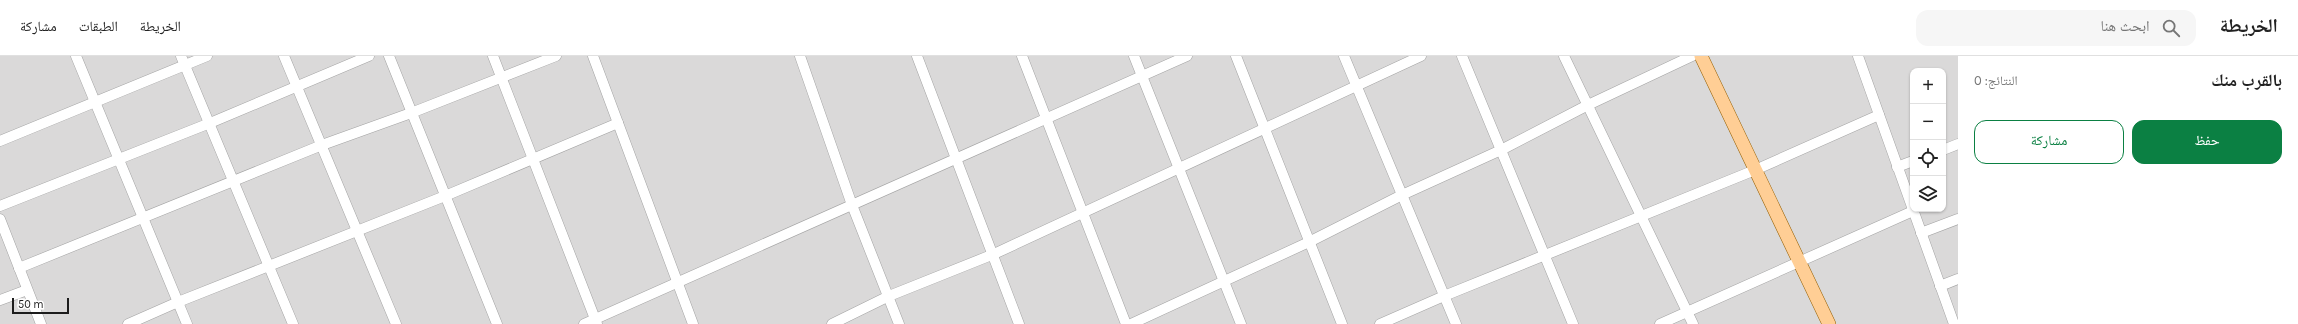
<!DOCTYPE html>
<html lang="ar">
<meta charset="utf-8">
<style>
body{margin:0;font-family:Karla,"Noto Naskh Arabic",sans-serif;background:#f6f6f6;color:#222;direction:rtl}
.controls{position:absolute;right:12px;top:12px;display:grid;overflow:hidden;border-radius:8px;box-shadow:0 1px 3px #0004}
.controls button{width:36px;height:36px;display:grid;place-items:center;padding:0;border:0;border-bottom:1px solid #e0e0e0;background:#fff;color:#222;font:20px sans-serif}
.scale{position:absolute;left:12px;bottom:10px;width:57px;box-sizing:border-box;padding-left:4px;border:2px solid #1c1c1c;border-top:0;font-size:11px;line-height:14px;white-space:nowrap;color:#1c1c1c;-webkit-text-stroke:3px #fff;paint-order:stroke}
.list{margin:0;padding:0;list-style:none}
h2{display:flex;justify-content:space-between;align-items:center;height:52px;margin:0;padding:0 16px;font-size:17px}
h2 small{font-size:13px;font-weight:400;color:#767676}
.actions{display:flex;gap:8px;padding:12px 16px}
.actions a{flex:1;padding:9px 0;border:1px solid #0b8043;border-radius:12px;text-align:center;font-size:14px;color:#0b8043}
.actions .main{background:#0b8043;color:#fff}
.icon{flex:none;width:22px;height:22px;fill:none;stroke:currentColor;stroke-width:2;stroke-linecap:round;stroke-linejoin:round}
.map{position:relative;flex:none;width:1958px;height:268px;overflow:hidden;direction:ltr}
header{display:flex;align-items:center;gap:24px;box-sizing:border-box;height:56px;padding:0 20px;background:#fff;border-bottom:1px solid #e0e0e0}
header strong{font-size:19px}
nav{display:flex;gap:22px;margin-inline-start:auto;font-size:14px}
.search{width:280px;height:36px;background:#f6f6f6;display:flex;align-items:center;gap:10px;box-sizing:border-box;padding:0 14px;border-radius:12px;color:#767676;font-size:15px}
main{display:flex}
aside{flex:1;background:#fff}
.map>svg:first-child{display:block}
.residential{fill:#dad9d9;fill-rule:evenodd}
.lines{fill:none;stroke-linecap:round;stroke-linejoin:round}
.minor-casing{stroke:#a3a3a3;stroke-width:11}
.major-casing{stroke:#945e00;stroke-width:14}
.minor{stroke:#fff;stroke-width:10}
.major{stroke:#ffce95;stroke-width:13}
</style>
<header>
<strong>الخريطة</strong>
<div class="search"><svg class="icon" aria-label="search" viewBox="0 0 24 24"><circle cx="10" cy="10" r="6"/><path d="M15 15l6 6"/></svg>ابحث هنا</div>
<nav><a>الخريطة</a><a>الطبقات</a><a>مشاركة</a></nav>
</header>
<main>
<aside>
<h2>بالقرب منك<small>النتائج: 0</small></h2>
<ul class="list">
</ul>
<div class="actions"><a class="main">حفظ</a><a>مشاركة</a></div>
</aside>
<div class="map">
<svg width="1958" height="268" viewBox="0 0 1958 268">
<rect width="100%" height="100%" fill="#eee9e0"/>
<path class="residential" d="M0,0H1958V268H0ZM1913,15H1943V153H1913Z"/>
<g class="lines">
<g class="minor-casing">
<g id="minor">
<path d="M76,0L187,268"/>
<path d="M181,0L293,268"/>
<path d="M284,0L396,268"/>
<path d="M389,0L497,268"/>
<path d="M493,0L597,268"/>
<path d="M593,0L693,268"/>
<path d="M800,0L852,149L899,268"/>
<path d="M917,0L1019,268"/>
<path d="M1022,0L1126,268"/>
<path d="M1134,0L1241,268"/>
<path d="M1236,0L1342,268"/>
<path d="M1344,0L1456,268"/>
<path d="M1462,0L1573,268"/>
<path d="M1564,0L1693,268"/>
<path d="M1858,0L1954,268"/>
<path d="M0,85L207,0"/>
<path d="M1943,94L1958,88"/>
<path d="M1897,111L1913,105"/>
<path d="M0,150L210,67L369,0"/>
<path d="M0,163L41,268"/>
<path d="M1921,177L1958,163"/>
<path d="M19,212L322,89L411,57L556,0"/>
<path d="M1940,230L1958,223"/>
<path d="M0,244L27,234"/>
<path d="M128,268L178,246L445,140L618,67"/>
<path d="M584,268L1187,0"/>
<path d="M832,268L889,240L994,198L1421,0"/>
<path d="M1131,268L1309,186L1402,139L1501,94L1588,49L1692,0"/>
<path d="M1380,268L1444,240L1755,114L1879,59"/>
<path d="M1660,268L1913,155"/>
</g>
</g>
<g class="major-casing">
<path id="major" d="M1701,0L1829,268"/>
</g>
<use href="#minor" class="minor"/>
<use href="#major" class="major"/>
</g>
</svg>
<div class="controls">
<button>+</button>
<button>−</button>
<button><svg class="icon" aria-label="locate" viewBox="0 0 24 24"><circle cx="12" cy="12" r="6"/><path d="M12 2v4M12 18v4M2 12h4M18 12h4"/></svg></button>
<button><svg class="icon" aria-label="layers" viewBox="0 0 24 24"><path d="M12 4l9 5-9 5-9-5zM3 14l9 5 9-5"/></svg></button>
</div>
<div class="scale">50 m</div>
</div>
</main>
